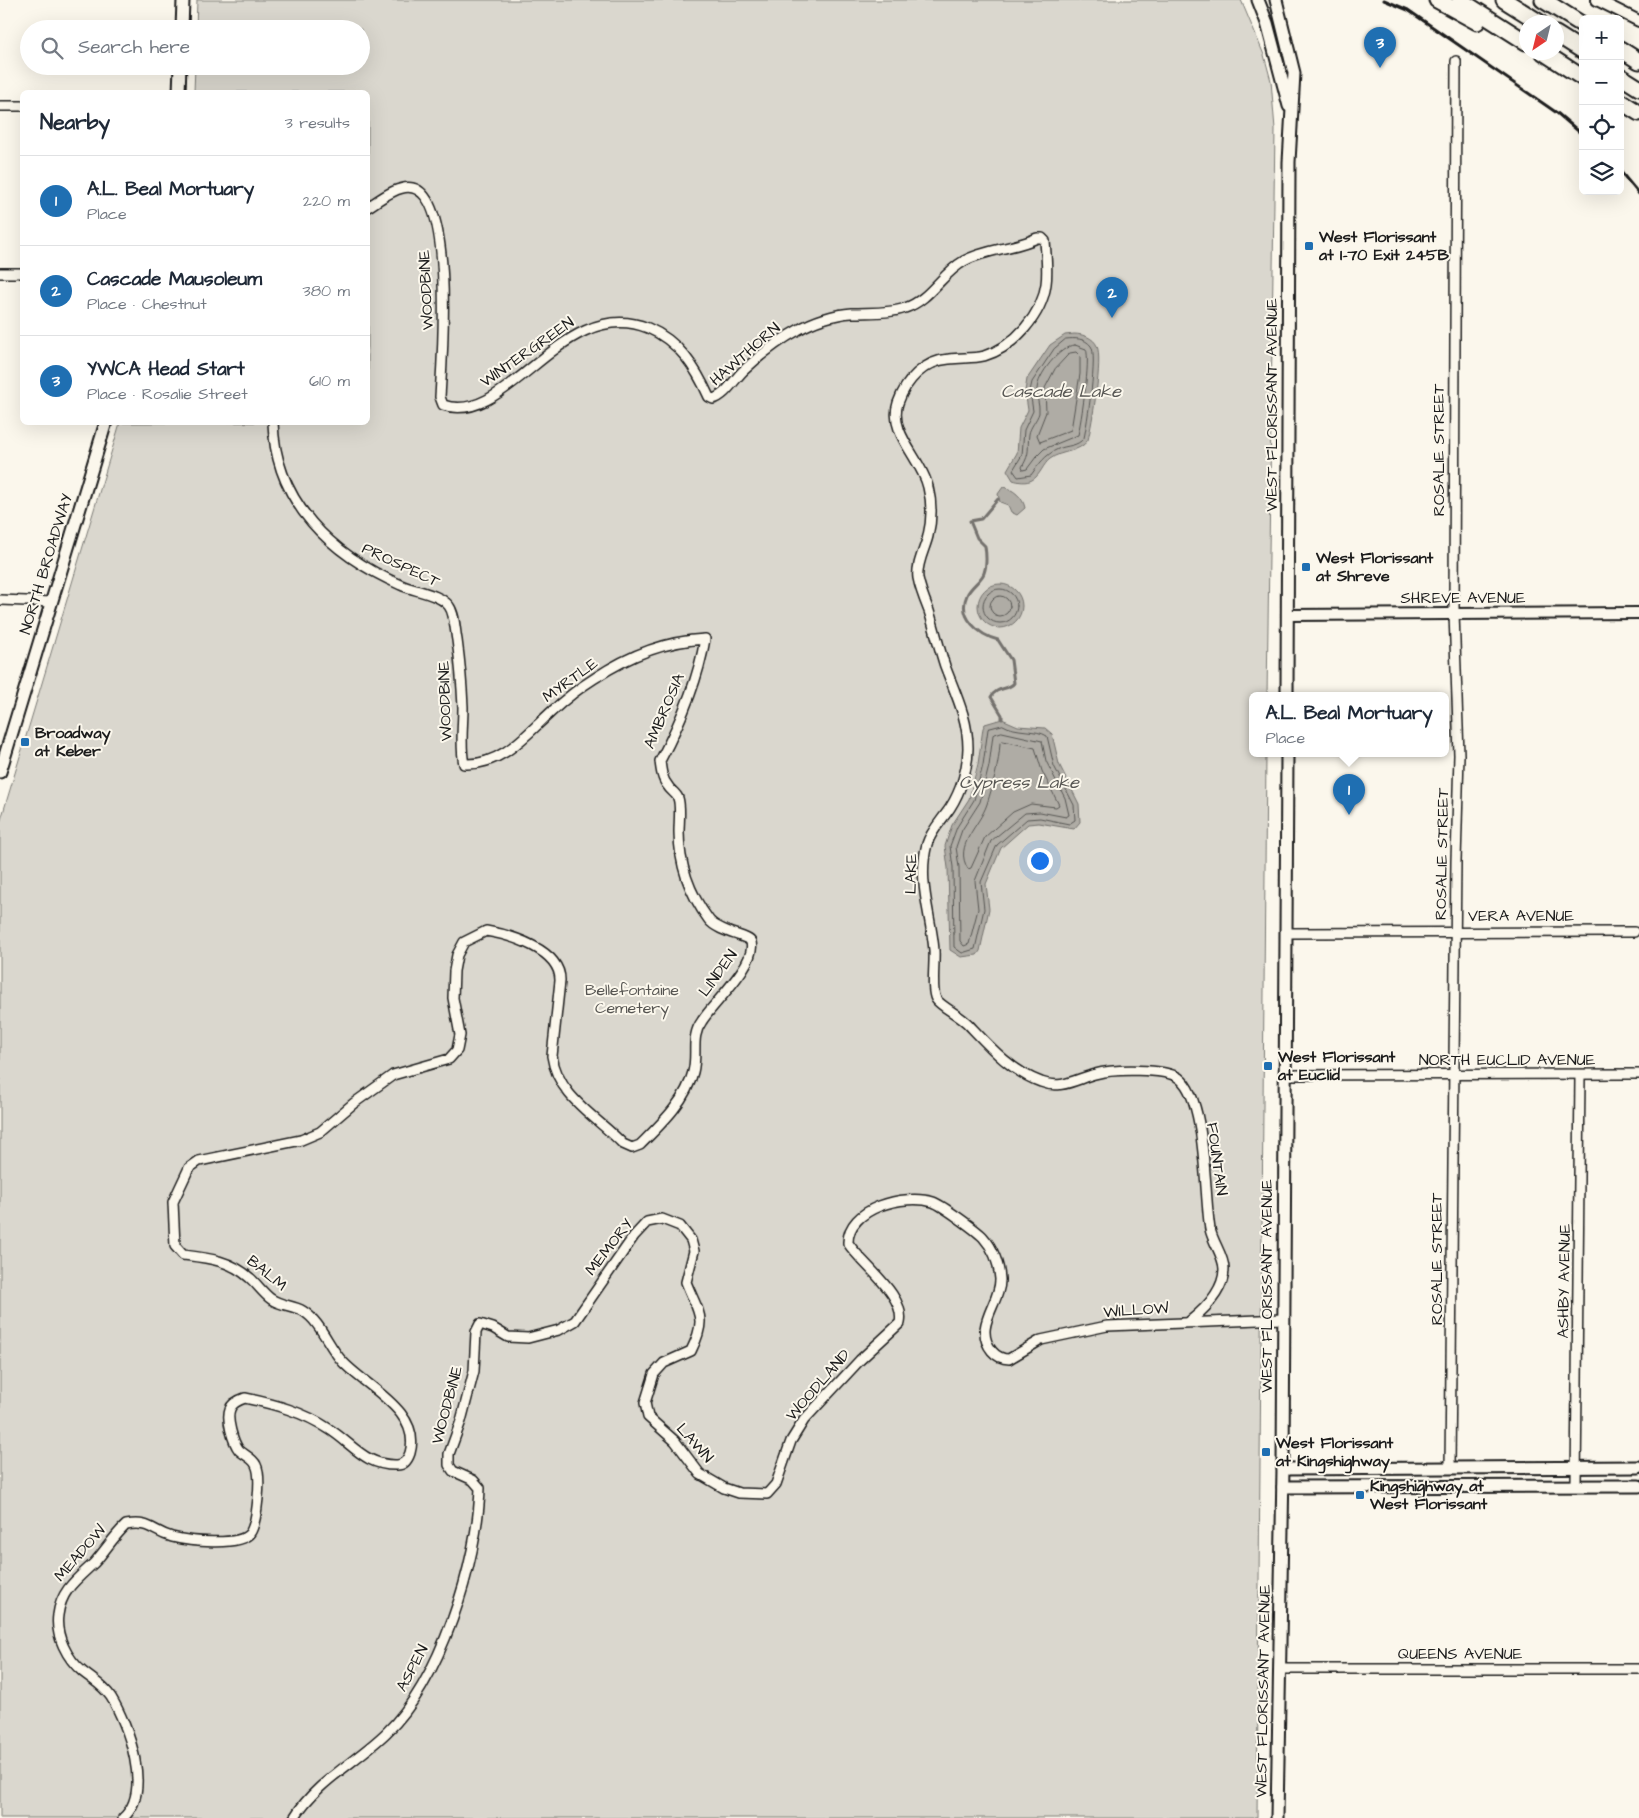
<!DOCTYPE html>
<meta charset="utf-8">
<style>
body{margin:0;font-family:"Architects Daughter",sans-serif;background:#f2f2f3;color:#1f2937}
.controls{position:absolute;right:15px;top:15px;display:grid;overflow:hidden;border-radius:8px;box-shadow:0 5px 20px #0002}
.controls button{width:45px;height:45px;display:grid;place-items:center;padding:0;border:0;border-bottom:1px solid #e0e1e3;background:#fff;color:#1f2937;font:25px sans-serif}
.compass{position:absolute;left:1519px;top:15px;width:45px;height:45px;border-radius:50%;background:#fff;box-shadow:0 5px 20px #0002;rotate:215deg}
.you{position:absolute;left:1039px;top:860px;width:18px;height:18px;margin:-12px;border:4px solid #fff;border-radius:50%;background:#1a73e8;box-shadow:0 0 0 8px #1a73e833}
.badge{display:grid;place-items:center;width:32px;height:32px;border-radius:50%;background:#1f6fb2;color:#fff;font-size:16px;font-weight:700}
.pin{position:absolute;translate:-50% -41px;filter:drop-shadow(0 1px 2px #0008)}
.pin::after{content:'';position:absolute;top:26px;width:18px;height:15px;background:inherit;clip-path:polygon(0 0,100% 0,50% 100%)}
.popup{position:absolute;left:1249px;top:692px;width:200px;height:65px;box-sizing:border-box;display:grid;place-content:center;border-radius:8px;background:#fff;filter:drop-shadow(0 1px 4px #0005);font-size:16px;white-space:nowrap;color:#747a83}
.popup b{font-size:19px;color:#1f2937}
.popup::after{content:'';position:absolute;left:50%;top:100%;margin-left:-10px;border:10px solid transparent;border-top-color:#fff}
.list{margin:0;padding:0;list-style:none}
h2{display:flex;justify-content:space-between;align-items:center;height:65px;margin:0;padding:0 20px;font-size:21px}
h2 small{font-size:16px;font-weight:400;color:#747a83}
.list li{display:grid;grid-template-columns:32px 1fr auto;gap:15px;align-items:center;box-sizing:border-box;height:90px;padding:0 20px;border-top:1px solid #e0e1e3}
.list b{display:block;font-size:19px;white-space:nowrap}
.list p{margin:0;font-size:16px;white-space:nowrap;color:#747a83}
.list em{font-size:16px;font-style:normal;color:#747a83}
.icon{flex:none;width:28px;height:28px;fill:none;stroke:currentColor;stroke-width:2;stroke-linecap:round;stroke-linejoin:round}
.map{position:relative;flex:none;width:1639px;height:1818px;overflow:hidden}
.search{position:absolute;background:#fff;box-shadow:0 5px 20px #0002;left:20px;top:20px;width:350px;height:55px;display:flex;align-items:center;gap:12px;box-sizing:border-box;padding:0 18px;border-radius:28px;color:#747a83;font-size:19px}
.panel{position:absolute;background:#fff;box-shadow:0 5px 20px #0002;left:20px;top:90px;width:350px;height:335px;border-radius:8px}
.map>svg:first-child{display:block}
.green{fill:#dad7ce;stroke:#7b7a75}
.water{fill:#afaca5;stroke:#74726e}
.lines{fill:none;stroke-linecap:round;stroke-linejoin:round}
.shore{stroke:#575653;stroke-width:1}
.stream{stroke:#74726e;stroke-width:3}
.minor-casing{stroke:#1c1c1c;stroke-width:12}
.tertiary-casing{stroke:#1c1c1c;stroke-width:14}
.secondary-casing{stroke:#1c1c1c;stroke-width:15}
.motorway-casing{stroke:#1c1c1c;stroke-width:19}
.minor{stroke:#fbf7ec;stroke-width:9}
.tertiary{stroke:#fbf7ec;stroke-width:10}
.secondary{stroke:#fbf7ec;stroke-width:11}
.motorway{stroke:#fbf7ec;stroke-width:15}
.rail{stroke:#1c1c1c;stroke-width:3}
.poi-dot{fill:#1f6fb2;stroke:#fbf7ec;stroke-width:2}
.labels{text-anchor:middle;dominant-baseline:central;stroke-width:4;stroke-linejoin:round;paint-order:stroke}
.poi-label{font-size:16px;font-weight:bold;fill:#1c1c1c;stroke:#fbf7ec;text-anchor:start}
.street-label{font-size:16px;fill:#1c1c1c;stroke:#fbf7ec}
.park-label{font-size:16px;fill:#555451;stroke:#fbf7ec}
.water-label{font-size:18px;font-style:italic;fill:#575653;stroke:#fbf7ec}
</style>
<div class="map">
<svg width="1639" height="1818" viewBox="0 0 1639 1818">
<rect width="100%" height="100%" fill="#fbf7ec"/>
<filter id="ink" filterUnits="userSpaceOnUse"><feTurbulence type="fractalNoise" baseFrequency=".02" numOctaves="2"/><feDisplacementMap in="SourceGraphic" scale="10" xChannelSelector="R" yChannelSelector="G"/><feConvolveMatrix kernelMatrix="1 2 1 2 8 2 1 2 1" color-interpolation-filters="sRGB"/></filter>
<g filter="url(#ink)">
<path class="green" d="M197,0H1241L1264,55L1271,81L1275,129L1267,696H1253V754H1266L1257,1818H0V823L120,423L368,422V92H194L195,66H361V29H196Z"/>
<g class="water">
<path d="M1074,334C1083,334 1094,338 1097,346C1103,360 1092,424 1088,440C1079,453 1062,450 1050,459C1043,464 1040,476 1032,480C1026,483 1019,482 1013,480L1007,470L1017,453L1019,428L1028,410L1025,391L1027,379L1050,345L1065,335Z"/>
<path d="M1003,487C1013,489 1023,497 1025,508L1017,515L1011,512L1008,505L1000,502L998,494Z"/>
<circle cx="1000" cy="606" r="22"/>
<path d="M1002,719L1018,726L1045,728L1052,734L1059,764L1079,804L1080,822L1074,829L1039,823L1028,824L1001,848L986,884L989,909L980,951L977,955L961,957L950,950L948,868L945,846L952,825L969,799L978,764L983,728L985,724Z"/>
</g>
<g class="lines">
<g class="shore">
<path d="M1066,339C1075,338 1085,338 1091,346C1098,354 1087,425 1084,438C1077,447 1067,445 1058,449C1045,455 1039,464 1031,475L1018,477L1013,470L1022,455L1024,430L1033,411L1030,391L1032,382L1054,349Z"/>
<path d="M1075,345L1086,349C1091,360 1081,422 1078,435L1044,449L1036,457L1027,469L1023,470L1022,467C1031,452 1027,449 1029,434C1030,427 1037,420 1039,413C1040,405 1036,397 1037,390C1037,375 1060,346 1075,345Z"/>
<path d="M1070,353L1076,352L1080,356V374L1071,430L1040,442L1037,435L1046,412L1045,388L1055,369Z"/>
<circle cx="1000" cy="606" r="17"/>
<circle cx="1000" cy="606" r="10"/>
<path d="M1003,725C1016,733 1037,729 1047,736L1054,766L1074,805L1075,820L1069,824L1040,818L1027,819L997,845L981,882L984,909L975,949L962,953L954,947L953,867L950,846L957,827L974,800L983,765L988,729Z"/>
<path d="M1002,732L1042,741L1046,761L1065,798L1069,815L1066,817L1040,812L1025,813L991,841L975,881L978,909L969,944L964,946L960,941L959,867L956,847L962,830L980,802L989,766L993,735Z"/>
<path d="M1003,741L1035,748L1042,771L1059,805L1056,807L1031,804L1013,812L985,837L971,868L968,869C953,845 980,826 987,804C993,785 999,764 1000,743Z"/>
</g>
<path class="stream" d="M998,499L981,519L970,521L977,538L985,546C986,553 987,565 984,573C981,581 971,586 967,595C957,617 979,635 998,640L1011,660L1014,683C1008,691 997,686 991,697L1002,715V719"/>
<g class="minor-casing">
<g id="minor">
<path d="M0,106H22"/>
<path d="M368,207C379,200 399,184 413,188C455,199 442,362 440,397L443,405C508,428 563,294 648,328C679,341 696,368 709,397L713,399C725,396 734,380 743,371C759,356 778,341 798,330C813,321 835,314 852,313C869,312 889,314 905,308C930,300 941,274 964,261C986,249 1014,249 1037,238H1042L1045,241C1046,255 1048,270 1046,284C1042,315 1014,347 984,356C972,359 961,357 949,359C924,361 906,380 898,403C888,433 922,459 928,487C932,503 932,520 928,536C925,549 916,564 918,578C920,589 925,601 929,611C935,630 939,648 945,666C955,693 968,718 968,748C968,768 961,791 950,808C942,820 931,831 927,844C917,881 931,914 934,950C935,962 931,990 936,999C940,1006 961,1016 969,1025C989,1046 1012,1072 1041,1082C1061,1090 1076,1079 1095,1074C1112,1069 1165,1068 1179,1078C1207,1099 1204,1196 1210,1229C1213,1243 1224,1256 1224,1269C1224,1290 1205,1309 1190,1321"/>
<path d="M0,273H22"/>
<path d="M0,600L52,602"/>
<path d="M1288,933L1634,932"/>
<path d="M1285,1075L1639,1074"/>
<path d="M1450,1468L1456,861L1459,755L1454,613L1456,61"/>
<path d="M1576,1486L1580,1075"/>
<path d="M1280,1669H1639"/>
<path d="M123,1818C153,1792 128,1725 111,1697C104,1686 93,1680 83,1672C67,1659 55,1635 58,1615C61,1590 77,1579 94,1563C105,1551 114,1536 126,1525C151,1521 151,1531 172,1537C187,1541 240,1547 250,1533C257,1523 262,1476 256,1465C253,1458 244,1455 239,1450C233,1442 226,1419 230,1409C232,1403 239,1400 245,1398C274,1404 304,1412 329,1429C353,1444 365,1466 397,1465C404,1465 408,1459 410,1453C422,1411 364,1386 342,1361C328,1346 321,1322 303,1311C293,1305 281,1306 271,1299C263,1293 257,1284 250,1278C230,1260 208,1258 183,1255L175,1246L173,1202L189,1168L199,1161L301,1140L320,1132L354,1103L393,1075L449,1059L457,1050L460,1035L453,998L454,971L457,955L464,942L486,931C511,935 561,950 560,981L552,1056C558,1097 596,1116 623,1144L632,1148L640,1145C661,1124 686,1101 693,1072C698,1053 690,1037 702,1021C713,1003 757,964 751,942C749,936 718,932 709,920C689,893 679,865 679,832C679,822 681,806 678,798C676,793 670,790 668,786C662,779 661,770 660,761C680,723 698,682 705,639C666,641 628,656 595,678C579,688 564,700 550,713C526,735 501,766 464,764C460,746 463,726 463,707C462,685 460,662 457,640C455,630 455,614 449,606C440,594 414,591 401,585C332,555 275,503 273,422"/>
<path d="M294,1818C316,1782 356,1762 386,1733C440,1682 478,1562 480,1488L473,1480L453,1471L449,1465V1454L461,1421L474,1371L476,1332L480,1324L493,1328L508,1337L528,1338L559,1330L575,1321L634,1236L647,1222L662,1219L680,1226L691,1240L694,1251L686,1282C698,1313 708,1317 691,1351L664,1363L654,1374L645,1403L648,1417L675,1441L700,1474L724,1488L739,1493L767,1494L776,1484L791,1441L804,1420L860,1360L900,1323C906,1295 863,1266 848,1243C847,1208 905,1193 933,1202C942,1205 976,1230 983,1237C993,1248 999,1264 1000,1279C1001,1303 972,1326 992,1351C997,1357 1003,1359 1009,1359L1041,1340L1107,1326L1282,1319"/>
</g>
</g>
<g class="tertiary-casing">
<g id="tertiary">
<path d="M1597,0L1639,21"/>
<path d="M1287,615L1639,613"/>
</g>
</g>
<g class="secondary-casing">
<g id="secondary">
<path d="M1258,0L1267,23L1289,106"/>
<path d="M1276,0L1294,73L1289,162L1287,696"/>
<path d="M182,29L183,0"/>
<path d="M179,92L180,66"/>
<path d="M0,772L106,422"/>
<path d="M1283,1469L1639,1467"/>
<path d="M1283,1487L1639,1486"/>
<path d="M1277,1818L1283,1469L1287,754"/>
</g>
</g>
<g class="motorway-casing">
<g id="motorway">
<path d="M1437,0L1477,22"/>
<path d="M1460,0L1526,42"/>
<path d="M1504,0L1539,22"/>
<path d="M1543,0L1583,25"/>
<path d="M1556,34L1583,51"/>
<path d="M1620,49L1639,61"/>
<path d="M1543,52L1583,78"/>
<path d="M1620,76L1639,88"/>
<path d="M1620,101L1639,113"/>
</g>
</g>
<use href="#minor" class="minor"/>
<use href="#tertiary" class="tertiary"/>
<use href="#secondary" class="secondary"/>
<use href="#motorway" class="motorway"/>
<g class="rail">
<path d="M1384,0L1408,10L1557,113L1583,135"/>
<path d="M1620,171L1639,194"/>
</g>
</g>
</g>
<g class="poi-dot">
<rect x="1304" y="241" width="10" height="10" rx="2.5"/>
<rect x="1301" y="562" width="10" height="10" rx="2.5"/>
<rect x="20" y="737" width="10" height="10" rx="2.5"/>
<rect x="1263" y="1061" width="10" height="10" rx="2.5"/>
<rect x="1261" y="1447" width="10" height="10" rx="2.5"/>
<rect x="1355" y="1490" width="10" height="10" rx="2.5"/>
</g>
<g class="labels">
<g class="poi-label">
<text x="1319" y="237">West Florissant<tspan x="1319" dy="18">at I-70 Exit 245B</tspan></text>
<text x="1316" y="558">West Florissant<tspan x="1316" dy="18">at Shreve</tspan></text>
<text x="35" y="733">Broadway<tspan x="35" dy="18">at Keber</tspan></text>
<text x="1278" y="1057">West Florissant<tspan x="1278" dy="18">at Euclid</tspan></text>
<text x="1276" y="1443">West Florissant<tspan x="1276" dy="18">at Kingshighway</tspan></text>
<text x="1370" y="1486">Kingshighway at<tspan x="1370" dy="18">West Florissant</tspan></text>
</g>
<g class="street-label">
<text transform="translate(426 290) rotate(-93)">WOODBINE</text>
<text transform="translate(527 352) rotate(-35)">WINTERGREEN</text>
<text transform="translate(745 354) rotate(-41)">HAWTHORN</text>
<text transform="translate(1272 405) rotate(-90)">WEST FLORISSANT AVENUE</text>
<text transform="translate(1439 450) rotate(-90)">ROSALIE STREET</text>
<text transform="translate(46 564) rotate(-73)">NORTH BROADWAY</text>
<text transform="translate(401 565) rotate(25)">PROSPECT</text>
<text x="1463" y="598">SHREVE AVENUE</text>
<text transform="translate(570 680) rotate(-36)">MYRTLE</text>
<text transform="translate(445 701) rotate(-92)">WOODBINE</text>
<text transform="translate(664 711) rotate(-67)">AMBROSIA</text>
<text transform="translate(1442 854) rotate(-89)">ROSALIE STREET</text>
<text transform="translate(911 874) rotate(-89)">LAKE</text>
<text x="1521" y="916">VERA AVENUE</text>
<text transform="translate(718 973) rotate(-54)">LINDEN</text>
<text x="1507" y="1060">NORTH EUCLID AVENUE</text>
<text transform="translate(1217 1159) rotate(82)">FOUNTAIN</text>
<text transform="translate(609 1247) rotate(-52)">MEMORY</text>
<text transform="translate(1437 1259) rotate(-90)">ROSALIE STREET</text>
<text transform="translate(267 1273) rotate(39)">BALM</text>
<text transform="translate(1564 1281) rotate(-89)">ASHBY AVENUE</text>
<text transform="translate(1267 1286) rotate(-90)">WEST FLORISSANT AVENUE</text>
<text transform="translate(1136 1310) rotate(-4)">WILLOW</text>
<text transform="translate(818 1385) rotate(-49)">WOODLAND</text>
<text transform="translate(447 1405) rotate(-75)">WOODBINE</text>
<text transform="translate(695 1443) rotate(48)">LAWN</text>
<text transform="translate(80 1553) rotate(-49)">MEADOW</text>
<text x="1460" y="1654">QUEENS AVENUE</text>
<text transform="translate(412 1668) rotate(-62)">ASPEN</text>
<text transform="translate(1263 1691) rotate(-89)">WEST FLORISSANT AVENUE</text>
</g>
<g class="park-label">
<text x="632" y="990">Bellefontaine<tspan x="632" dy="18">Cemetery</tspan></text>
</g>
<g class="water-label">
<text x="1061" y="391">Cascade Lake</text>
<text x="1019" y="782">Cypress Lake</text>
</g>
</g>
</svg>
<div class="controls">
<button>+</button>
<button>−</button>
<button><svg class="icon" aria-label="locate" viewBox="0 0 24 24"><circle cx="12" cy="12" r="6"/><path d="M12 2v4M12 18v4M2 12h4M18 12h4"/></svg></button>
<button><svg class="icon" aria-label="layers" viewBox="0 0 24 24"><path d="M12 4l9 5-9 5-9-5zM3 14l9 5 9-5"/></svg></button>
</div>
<svg class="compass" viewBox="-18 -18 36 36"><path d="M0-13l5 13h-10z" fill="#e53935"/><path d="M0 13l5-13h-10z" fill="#747a83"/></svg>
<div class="you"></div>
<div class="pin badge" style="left:1349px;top:815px">1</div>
<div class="popup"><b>A.L. Beal Mortuary</b>Place</div>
<div class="pin badge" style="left:1112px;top:318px">2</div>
<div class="pin badge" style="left:1380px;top:68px">3</div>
<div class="search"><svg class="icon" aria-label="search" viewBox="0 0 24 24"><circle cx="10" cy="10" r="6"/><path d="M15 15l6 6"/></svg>Search here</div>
<section class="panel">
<h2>Nearby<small>3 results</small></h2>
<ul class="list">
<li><span class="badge">1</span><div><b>A.L. Beal Mortuary</b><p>Place</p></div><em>220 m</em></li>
<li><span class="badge">2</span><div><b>Cascade Mausoleum</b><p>Place · Chestnut</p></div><em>380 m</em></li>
<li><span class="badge">3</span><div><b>YWCA Head Start</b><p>Place · Rosalie Street</p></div><em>610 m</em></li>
</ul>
</section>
</div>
